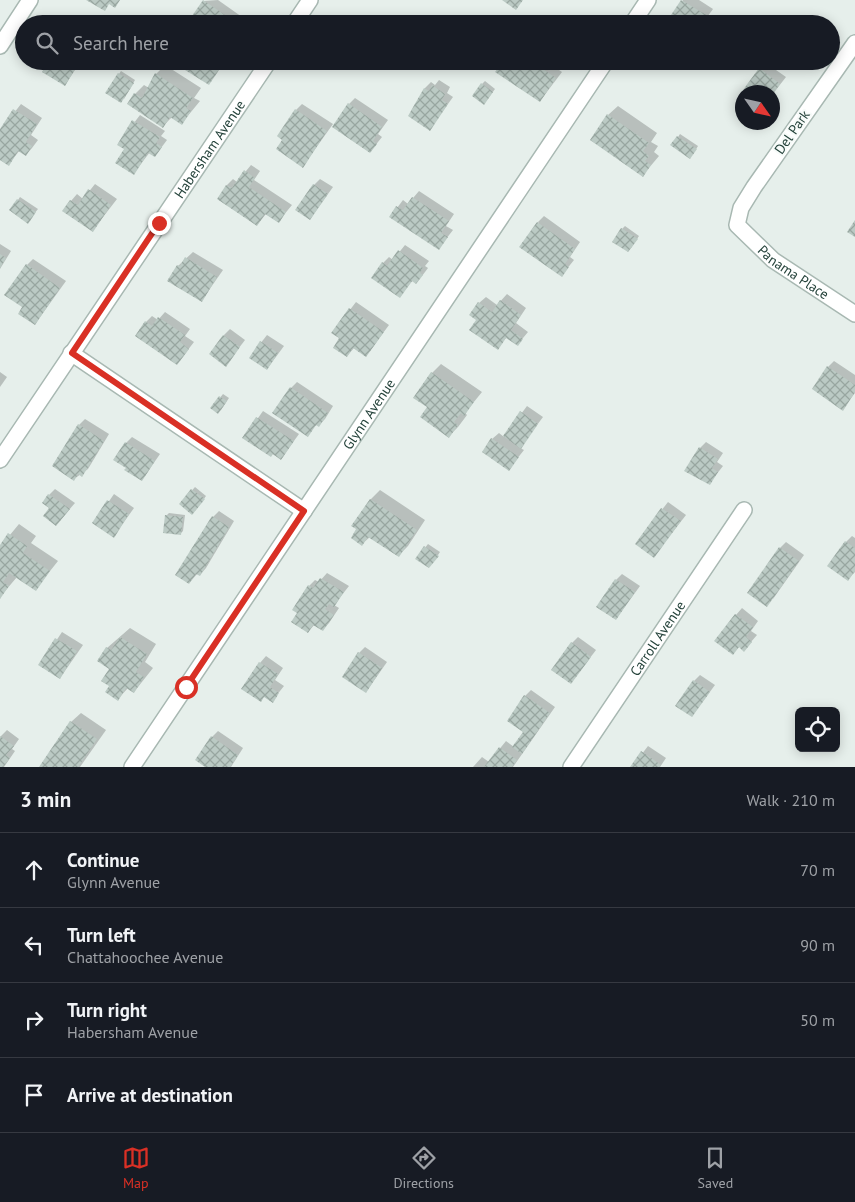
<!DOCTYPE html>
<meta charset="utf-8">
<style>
body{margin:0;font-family:"PT Sans",sans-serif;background:#20242c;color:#f1f3f6}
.controls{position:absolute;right:15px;bottom:15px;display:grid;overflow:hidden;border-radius:8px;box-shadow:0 2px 12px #0003}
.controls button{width:45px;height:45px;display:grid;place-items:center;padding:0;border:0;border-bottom:1px solid #363941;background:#171b24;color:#f1f3f6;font:25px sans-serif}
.compass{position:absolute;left:735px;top:85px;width:45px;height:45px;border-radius:50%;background:#171b24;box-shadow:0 2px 12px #0003;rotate:124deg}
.stop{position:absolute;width:15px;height:15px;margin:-11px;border:4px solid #d93025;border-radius:50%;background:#fff}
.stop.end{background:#d93025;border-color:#fff;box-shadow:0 1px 5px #0008}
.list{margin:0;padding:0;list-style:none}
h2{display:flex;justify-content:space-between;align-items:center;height:65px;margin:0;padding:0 20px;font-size:21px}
h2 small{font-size:16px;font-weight:400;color:#9ea1a6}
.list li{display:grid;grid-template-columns:32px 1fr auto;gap:15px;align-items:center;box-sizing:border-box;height:75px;padding:0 20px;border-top:1px solid #363941}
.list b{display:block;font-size:19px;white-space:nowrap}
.list p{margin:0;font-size:16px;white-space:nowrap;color:#9ea1a6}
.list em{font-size:16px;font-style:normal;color:#9ea1a6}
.icon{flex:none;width:28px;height:28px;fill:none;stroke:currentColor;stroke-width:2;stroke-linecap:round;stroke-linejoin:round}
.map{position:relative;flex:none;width:855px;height:767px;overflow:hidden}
.search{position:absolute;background:#171b24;box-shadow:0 2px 12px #0003;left:15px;right:15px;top:15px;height:55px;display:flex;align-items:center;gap:12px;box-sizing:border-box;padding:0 18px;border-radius:28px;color:#9ea1a6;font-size:19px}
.sheet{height:365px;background:#171b24}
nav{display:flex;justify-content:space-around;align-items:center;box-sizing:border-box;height:70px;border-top:1px solid #363941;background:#171b24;font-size:14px;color:#9ea1a6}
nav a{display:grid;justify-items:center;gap:2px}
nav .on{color:#d93025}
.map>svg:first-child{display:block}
.shadow{fill:#0003}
.building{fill:url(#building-cross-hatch)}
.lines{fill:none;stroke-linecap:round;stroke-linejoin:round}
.minor-casing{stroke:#a8b8b2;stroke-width:18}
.minor{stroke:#fff;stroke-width:15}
.route{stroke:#d93025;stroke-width:6}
.labels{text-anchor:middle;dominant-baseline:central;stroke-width:4;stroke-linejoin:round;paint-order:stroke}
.street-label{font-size:14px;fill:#24423a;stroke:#f7fbf9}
</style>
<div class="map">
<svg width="855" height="767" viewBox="0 0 855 767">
<defs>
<pattern id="building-cross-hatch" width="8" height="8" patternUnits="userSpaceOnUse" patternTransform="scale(1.25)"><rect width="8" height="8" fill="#bbcac4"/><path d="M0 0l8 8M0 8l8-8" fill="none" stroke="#98a6a0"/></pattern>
</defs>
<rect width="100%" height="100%" fill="#e6efeb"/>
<g class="shadow">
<path d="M218,0L252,24H196L204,1Z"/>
<path d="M683,0H699L713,9L702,24H667Z"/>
<path d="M50,61H81L65,85Z"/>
<path d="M192,61H225L209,83Z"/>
<path d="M504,61H546L562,72L540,101L497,72Z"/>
<path d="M766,63L786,77L772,95V92H749L745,89Z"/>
<path d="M165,65L201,88L194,98L200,101L182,123L172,117L163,126L135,94L144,85L149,88L156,74Z"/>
<path d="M121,71L135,80L124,99L119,74Z"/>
<path d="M439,80L450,87L447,93L453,97L430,129L409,116L425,88L431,82L435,85Z"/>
<path d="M485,81L495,89L484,104L482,84Z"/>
<path d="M355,98L388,120L378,134L382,137L370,152L349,104Z"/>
<path d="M21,104L42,118L31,135L38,140L32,148L26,155L20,150L8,165L0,159V131Z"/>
<path d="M302,104L333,124L303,166L284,139L296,110Z"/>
<path d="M618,106L657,133L651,142L658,146L654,152L659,156L643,175L608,115Z"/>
<path d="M140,115L165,131L161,136L167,140L155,156L150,152L134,173L126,149L118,144Z"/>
<path d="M680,134L698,146L693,154L678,137Z"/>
<path d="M251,165L260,171L254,180L292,205L278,222L266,214L257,225L218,199L227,185L233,179L237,182Z"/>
<path d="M320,179L333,187L310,219L314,185Z"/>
<path d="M95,184L117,199L93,230L71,201L77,194L83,199Z"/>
<path d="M419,191L454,214L446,226L453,230L439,248L391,216L403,200L408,204Z"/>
<path d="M20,197L38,209L30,219L18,200Z"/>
<path d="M544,216L580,242L570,257L574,260L562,275L538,222Z"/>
<path d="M625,226L639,236L631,248L622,229Z"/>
<path d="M0,244L11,251L0,269Z"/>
<path d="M405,245L429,261L425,266L428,268L422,276L413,280L400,296L383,263L389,257L393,260Z"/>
<path d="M193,252L223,270L202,300L178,266Z"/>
<path d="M33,259L66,281L35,324L24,307L27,265Z"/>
<path d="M507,294L526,308L516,323L528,332L518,344L507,337L497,348L478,320L479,303L486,297L497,305Z"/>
<path d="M356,302L389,325L366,356L354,348L347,356L341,338L333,332Z"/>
<path d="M165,312L190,329L185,336L194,342L177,364L146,322L152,316L158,320Z"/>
<path d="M230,329L245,340L226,365L224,335Z"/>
<path d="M267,335L284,346L267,369L250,357Z"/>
<path d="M834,361L855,375V393L842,409L828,367Z"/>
<path d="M441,364L482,392L465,413L467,415L458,427L449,436L428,407L432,373Z"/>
<path d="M0,372L7,377L0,387Z"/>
<path d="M297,382L333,406L325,419L319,425L317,424L307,435L291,388Z"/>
<path d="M223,394L229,398L221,410L212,408Z"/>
<path d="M527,406L543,417L520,448L524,450L509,469L492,439L499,433L504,437Z"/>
<path d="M263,411L299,434L281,459L244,438Z"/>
<path d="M85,419L109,434L88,469L74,479L79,425Z"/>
<path d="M132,437L160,454L142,480L128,467L126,443Z"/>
<path d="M706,442L723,453L717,462L723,466L709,484L700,448Z"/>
<path d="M195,487L206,496L195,511L180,504Z"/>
<path d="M55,489L75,503L62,518L51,507L49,495Z"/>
<path d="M380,490L425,520L408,546L398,556L370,537L362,544L371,499Z"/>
<path d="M114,494L134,508L114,536L94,523Z"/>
<path d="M668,502L686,515L654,556L636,543Z"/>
<path d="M219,511L234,521L206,568L200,575L198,573L189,583L213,517Z"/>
<path d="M169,513L185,515L183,531L181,533L166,516Z"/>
<path d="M19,524L36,536L31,543L58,561L35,590L17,577L0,597V547Z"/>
<path d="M852,536L855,538V572L848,579L846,542Z"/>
<path d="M786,542L804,555L773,599L780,548Z"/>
<path d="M428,544L440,552L432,564L417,558Z"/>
<path d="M327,573L349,586L334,605L339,608L329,623L323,629L315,624L308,632L299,613L309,586L315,580L319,582Z"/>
<path d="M622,574L640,586L616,619V580Z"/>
<path d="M742,608L758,621L751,631L757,635L744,650L740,646L733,653L736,615Z"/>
<path d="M130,628L156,644L145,662L153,668L134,692L128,688L118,699L110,685L111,668L107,648Z"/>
<path d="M62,632L83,645L60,678L40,665Z"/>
<path d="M578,637L596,650L571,683L572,643Z"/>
<path d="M365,647L387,662L366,692L359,653Z"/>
<path d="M266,656L283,668L275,680L284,686L272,701L265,696L261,700L260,663Z"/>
<path d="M700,675L715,685L692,716L694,681Z"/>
<path d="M531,690L555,707L513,767H473L482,757L489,762L506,741L514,747L524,731L525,696Z"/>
<path d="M81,713L106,730L80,767H40L71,722Z"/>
<path d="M7,730L19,739L12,749L15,751L4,767H0V737Z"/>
<path d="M218,731L243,748L231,767H207L212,737Z"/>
<path d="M648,746L666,758L660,767H632Z"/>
</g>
<g class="building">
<path d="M86,0H120L115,8L109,4L105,11Z"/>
<path d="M203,0L238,24H194L198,19L192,16Z"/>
<path d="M502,0H523L516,10Z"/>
<path d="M681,0L708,16L702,24H665Z"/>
<path d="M48,61H80L65,86L42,72Z"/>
<path d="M191,61H219L223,64L209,85L185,70Z"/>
<path d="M503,61L512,67L516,61H531L556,78L540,102L495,72Z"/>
<path d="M759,68L780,84L772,95V92H747L743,90Z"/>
<path d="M118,73L134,83L121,103L105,93Z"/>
<path d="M155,73L193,98L186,108L191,111L182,125L170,117L163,128L127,104L134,93L142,98Z"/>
<path d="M481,83L493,92L484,105L472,96Z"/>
<path d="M432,85L445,94L442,100L448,104L430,131L408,116L424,88L429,91Z"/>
<path d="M348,103L382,127L373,141L377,144L370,153L332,127Z"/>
<path d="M13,109L37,124L26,142L32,146L26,156L18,151L9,166L0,160V129Z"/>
<path d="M295,109L327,131L303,168L276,149L282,140L277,136Z"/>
<path d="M607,114L649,143L643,151L649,156L645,161L651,165L643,177L590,140Z"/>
<path d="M132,120L160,137L156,143L162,147L155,157L148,153L134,175L115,163L124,149L117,145Z"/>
<path d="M677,136L697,149L690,159L670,145Z"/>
<path d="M244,170L255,178L249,187L286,212L279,223L265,214L257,226L217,199L226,185L232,188Z"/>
<path d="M313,184L328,194L310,220L295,210Z"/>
<path d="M88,189L111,205L93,232L62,211L70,200L78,205Z"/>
<path d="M412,197L449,221L441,233L448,237L439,250L389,217L396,206L403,210Z"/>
<path d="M17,199L36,212L28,224L9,210Z"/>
<path d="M855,220V237L847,232Z"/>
<path d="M537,222L575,249L565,264L569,267L562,277L519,247Z"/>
<path d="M621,228L638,239L628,252L612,242Z"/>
<path d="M398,250L423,268L420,273L423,275L416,284L412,281L400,298L371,278L382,262L387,266Z"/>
<path d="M0,254L6,258L0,268Z"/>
<path d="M185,257L217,277L202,302L167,281L177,265L180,266Z"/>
<path d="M26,264L60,288L35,325L18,314L22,307L4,295Z"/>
<path d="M500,300L521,315L511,330L523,339L518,346L506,338L498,350L469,330L476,320L469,315L478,302L492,312Z"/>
<path d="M349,308L384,332L366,357L353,348L347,357L333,348L339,338L331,333Z"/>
<path d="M158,317L185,335L180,342L189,349L177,365L135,336L145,321L152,326Z"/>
<path d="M223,335L240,347L226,367L209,354Z"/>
<path d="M260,341L278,353L267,370L249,358Z"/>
<path d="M827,366L855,385V392L843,411L812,389Z"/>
<path d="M431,372L474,402L464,416L461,413L454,422L458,425L449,438L420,417L427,407L413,398Z"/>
<path d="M290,387L328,413L319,427L316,425L308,437L272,413Z"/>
<path d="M219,396L227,401L218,414L210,408Z"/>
<path d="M520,411L538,424L521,449L503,436Z"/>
<path d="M256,417L294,441L281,460L273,454L271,457L242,438Z"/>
<path d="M78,424L104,441L82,477L78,474L74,481L52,466Z"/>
<path d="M491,438L519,457L509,471L482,452Z"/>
<path d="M125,442L155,461L142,481L124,470L126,468L113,460Z"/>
<path d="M699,447L718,459L712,468L718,472L710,485L684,471Z"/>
<path d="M191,489L205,499L192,515L179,504Z"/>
<path d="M48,494L70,509L56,526L43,516L49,508L42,503Z"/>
<path d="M370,499L417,530L399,557L368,537L362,546L351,538L356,529L351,526Z"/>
<path d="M107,500L129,514L114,538L92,523Z"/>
<path d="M661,508L681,521L654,558L635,544Z"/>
<path d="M165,515L183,517L181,535L163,533Z"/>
<path d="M212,516L229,527L200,576L196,574L189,584L175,575Z"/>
<path d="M8,533L27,546L23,553L50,571L36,591L9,573L3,582L9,586L0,599V545Z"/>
<path d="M845,541L855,548V571L848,581L827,566Z"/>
<path d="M424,546L439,556L429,568L415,559Z"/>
<path d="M779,547L799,561L767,607L747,593Z"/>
<path d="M320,578L344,592L334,607L329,604L325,609L334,615L323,631L313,625L308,633L291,622L297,613L292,610L308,585L313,588Z"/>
<path d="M615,579L635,592L616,620L596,607Z"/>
<path d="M735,614L753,627L746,637L752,642L744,652L739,647L733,655L714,641Z"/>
<path d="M120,637L147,654L136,672L144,677L134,693L126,688L118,701L105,692L109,686L101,681L109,669L97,661L106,647L111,650Z"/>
<path d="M55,638L77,651L60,679L38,665Z"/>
<path d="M571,642L591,657L571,684L551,670Z"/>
<path d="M358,652L382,668L366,693L342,677Z"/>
<path d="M259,662L278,674L270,687L279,693L273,703L264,697L261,702L241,689Z"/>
<path d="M693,680L710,692L692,717L675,706Z"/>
<path d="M524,695L550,713L522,754L512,747L523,732L507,721Z"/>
<path d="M70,721L97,739L78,767H39Z"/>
<path d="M0,736L14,746L6,755L10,758L3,767H0Z"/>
<path d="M211,736L238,755L230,767H205L195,760Z"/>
<path d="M499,747L517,760L512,767H484Z"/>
<path d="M641,751L661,765L659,767H630Z"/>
</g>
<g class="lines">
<g class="minor-casing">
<g id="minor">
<path d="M294,24L310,0"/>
<path d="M632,24L648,0"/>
<path id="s1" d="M855,43L754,187L741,208L737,225L773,260L855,314"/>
<path d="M0,46L30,0"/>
<path d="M71,353L304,511"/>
<path id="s2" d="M0,460L269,61"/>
<path id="s3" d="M132,767L606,61"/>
<path id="s4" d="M571,767L744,510"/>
</g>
</g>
<use href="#minor" class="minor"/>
</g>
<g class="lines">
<path class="route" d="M159,223L72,353L304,511L186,687"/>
</g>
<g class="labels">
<g class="street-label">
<text transform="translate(792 132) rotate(-55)">Del Park</text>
<text stroke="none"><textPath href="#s2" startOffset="375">Habersham Avenue</textPath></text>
<text stroke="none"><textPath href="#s1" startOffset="292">Panama Place</textPath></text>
<text stroke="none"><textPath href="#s3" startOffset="425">Glynn Avenue</textPath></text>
<text stroke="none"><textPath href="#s4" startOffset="155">Carroll Avenue</textPath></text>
</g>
</g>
</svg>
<div class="controls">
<button><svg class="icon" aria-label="locate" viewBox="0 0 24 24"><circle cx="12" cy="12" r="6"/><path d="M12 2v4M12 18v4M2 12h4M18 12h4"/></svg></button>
</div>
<svg class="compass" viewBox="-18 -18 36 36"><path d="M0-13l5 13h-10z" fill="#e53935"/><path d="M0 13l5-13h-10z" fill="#9ea1a6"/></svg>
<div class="stop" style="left:186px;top:687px"></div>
<div class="stop end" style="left:159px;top:223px"></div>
<div class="search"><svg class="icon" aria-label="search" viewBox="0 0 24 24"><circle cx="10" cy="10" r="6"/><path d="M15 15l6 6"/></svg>Search here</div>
</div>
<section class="sheet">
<h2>3 min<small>Walk · 210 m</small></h2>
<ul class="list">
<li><svg class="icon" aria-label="ahead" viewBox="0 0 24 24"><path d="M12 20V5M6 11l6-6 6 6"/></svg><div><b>Continue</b><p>Glynn Avenue</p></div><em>70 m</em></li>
<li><svg class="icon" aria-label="left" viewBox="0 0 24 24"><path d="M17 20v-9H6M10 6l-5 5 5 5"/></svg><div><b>Turn left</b><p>Chattahoochee Avenue</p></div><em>90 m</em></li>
<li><svg class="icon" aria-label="right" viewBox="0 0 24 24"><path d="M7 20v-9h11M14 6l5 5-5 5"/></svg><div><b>Turn right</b><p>Habersham Avenue</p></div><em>50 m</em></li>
<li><svg class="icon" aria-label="arrive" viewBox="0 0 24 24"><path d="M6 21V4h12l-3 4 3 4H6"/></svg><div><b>Arrive at destination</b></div></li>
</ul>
</section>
<nav>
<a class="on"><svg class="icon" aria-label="map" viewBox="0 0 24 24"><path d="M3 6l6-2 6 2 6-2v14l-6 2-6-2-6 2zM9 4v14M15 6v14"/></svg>Map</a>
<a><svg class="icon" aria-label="directions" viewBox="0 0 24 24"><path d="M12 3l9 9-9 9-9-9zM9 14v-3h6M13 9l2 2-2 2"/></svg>Directions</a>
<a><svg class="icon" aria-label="saved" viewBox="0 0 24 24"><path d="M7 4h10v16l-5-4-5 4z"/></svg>Saved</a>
</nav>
